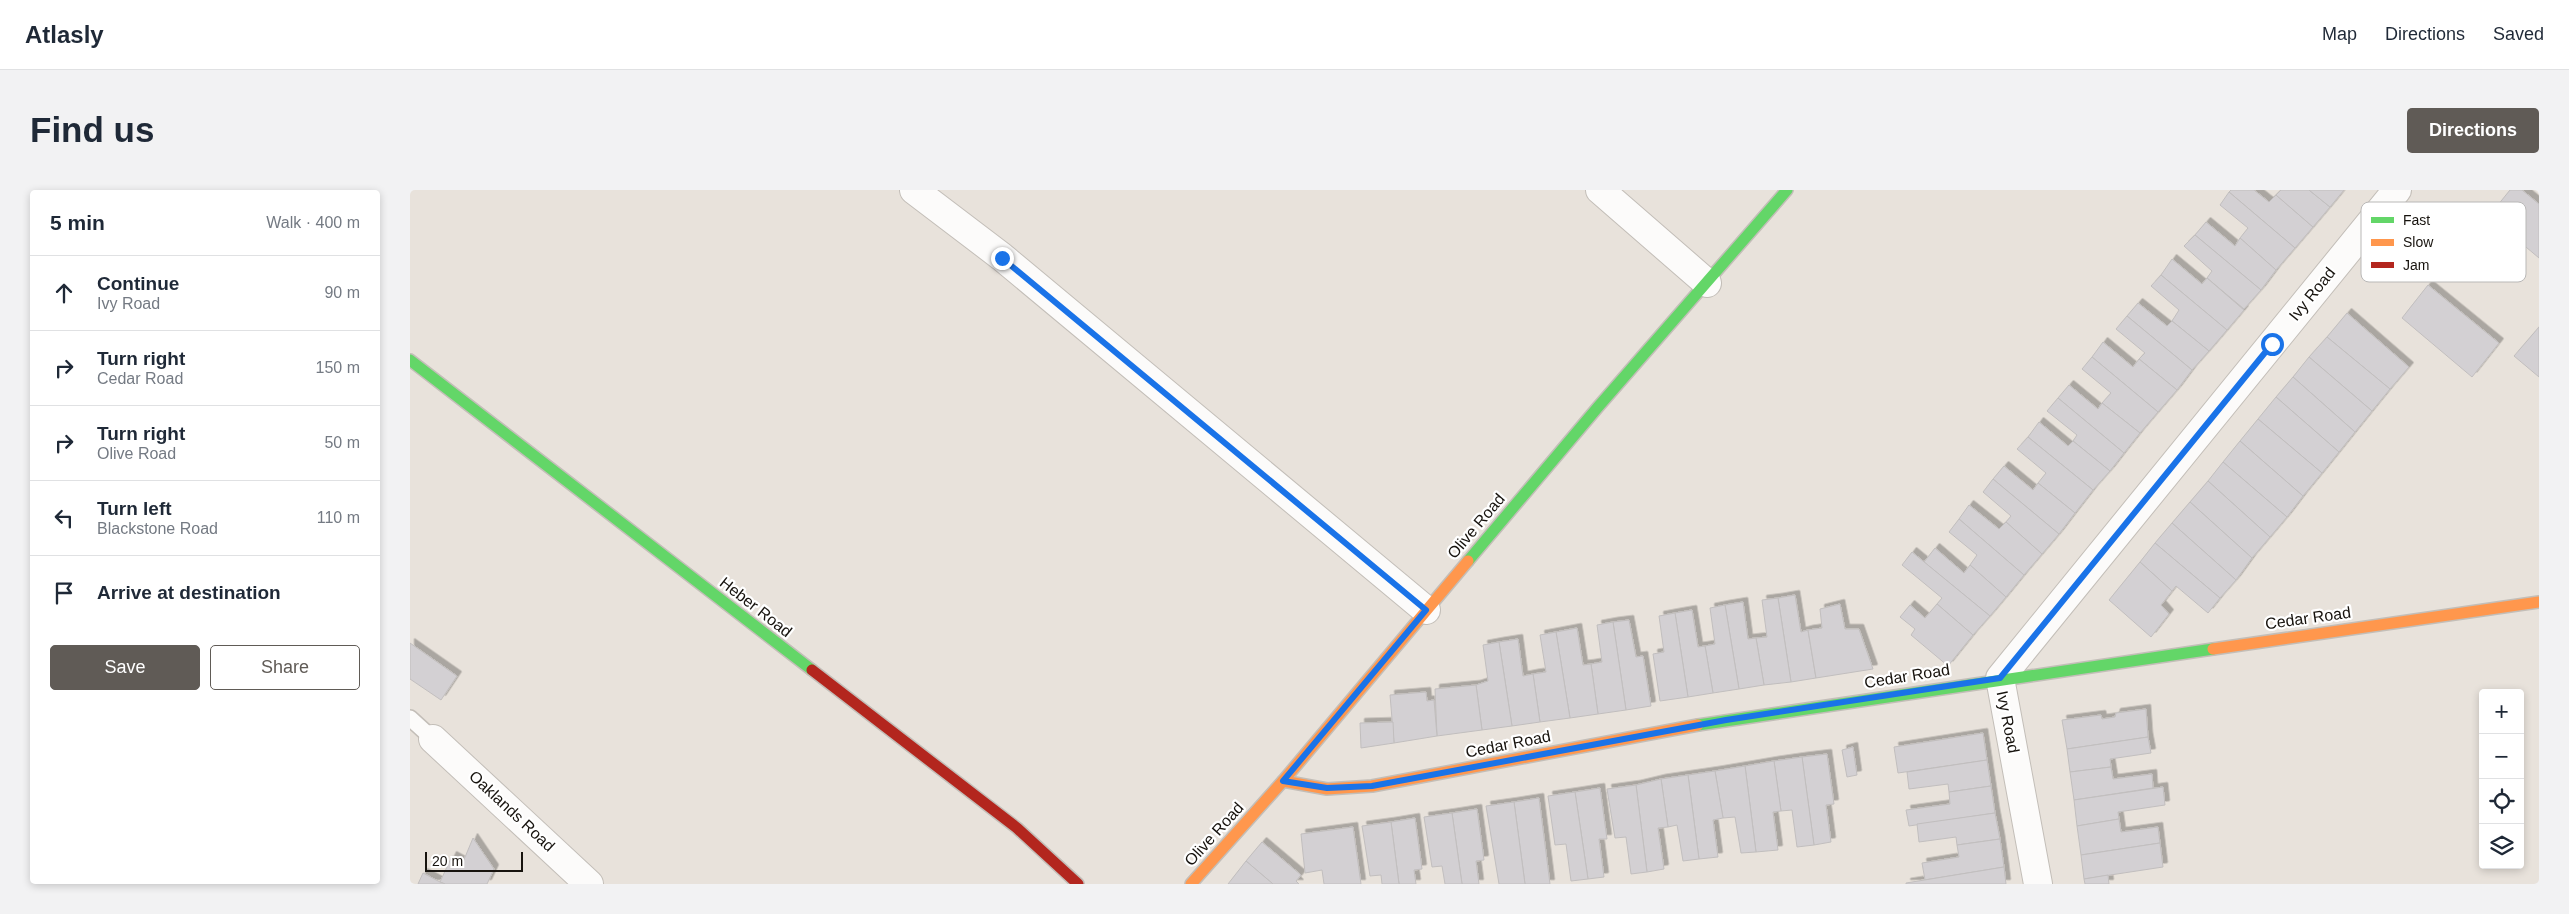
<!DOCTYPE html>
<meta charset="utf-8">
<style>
body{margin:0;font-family:Arial,sans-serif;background:#f2f2f3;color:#1f2937}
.controls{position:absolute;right:15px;bottom:15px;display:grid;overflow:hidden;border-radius:5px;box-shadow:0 2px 8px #0003}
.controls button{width:45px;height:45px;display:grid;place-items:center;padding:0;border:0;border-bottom:1px solid #e0e1e3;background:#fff;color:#1f2937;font:25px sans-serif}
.scale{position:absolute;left:15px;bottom:12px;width:98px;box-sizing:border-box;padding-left:5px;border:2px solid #17130e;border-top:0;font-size:14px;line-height:18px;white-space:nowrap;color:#17130e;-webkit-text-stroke:4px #fff;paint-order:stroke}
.stop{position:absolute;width:15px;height:15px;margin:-11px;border:4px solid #1a73e8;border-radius:50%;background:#fff}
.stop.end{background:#1a73e8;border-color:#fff;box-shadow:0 1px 5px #0008}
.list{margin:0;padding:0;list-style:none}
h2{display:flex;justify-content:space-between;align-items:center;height:65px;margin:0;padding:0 20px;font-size:21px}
h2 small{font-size:16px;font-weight:400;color:#747a83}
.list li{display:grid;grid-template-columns:32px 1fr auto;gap:15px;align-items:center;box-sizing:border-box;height:75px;padding:0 20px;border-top:1px solid #e0e1e3}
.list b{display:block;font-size:19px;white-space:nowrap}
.list p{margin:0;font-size:16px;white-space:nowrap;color:#747a83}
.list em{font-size:16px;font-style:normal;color:#747a83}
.actions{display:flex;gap:10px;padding:15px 20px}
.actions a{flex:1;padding:11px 0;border:1px solid #605b56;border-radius:5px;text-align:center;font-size:18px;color:#605b56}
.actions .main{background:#605b56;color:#fff}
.icon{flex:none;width:28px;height:28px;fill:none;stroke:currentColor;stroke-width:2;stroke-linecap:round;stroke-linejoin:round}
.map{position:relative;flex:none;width:2129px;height:694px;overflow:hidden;border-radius:5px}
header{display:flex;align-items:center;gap:30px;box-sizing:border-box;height:70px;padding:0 25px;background:#fff;border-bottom:1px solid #e0e1e3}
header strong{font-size:24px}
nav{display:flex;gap:28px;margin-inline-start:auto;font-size:18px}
.intro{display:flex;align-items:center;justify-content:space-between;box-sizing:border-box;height:120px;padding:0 30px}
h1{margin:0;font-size:35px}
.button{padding:12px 22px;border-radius:5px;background:#605b56;color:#fff;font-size:18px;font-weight:700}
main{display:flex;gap:30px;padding:0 30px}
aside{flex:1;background:#fff;border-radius:5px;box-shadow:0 2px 8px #0003}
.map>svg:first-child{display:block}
.building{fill:#d3d0d3;stroke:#c1bebe;filter:url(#shadow)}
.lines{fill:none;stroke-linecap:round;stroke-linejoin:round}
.lane-casing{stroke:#c3beb8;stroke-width:18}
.street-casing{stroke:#c3beb8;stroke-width:30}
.fast-casing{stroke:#c3beb8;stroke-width:14}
.slow-casing{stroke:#c3beb8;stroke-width:14}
.jam-casing{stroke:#c3beb8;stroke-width:14}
.lane{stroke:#fcfbfa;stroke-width:15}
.street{stroke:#fcfbfa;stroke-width:28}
.fast{stroke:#63d668;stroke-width:11}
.slow{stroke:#ff974d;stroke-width:11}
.jam{stroke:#b3261e;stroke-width:11}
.route{stroke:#1a73e8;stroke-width:6}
.labels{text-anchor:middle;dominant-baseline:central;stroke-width:4.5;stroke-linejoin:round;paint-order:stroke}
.street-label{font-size:16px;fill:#17130e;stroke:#fff}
.key{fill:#fff;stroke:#b9b8b7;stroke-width:1}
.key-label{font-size:14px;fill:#17130e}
</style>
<header>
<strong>Atlasly</strong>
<nav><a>Map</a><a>Directions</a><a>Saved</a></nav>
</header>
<div class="intro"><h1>Find us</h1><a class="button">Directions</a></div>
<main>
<aside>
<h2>5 min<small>Walk · 400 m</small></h2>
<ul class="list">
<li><svg class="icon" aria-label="ahead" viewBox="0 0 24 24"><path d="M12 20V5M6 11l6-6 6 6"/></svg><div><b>Continue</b><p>Ivy Road</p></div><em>90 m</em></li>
<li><svg class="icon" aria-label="right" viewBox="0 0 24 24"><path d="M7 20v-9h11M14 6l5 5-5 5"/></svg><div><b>Turn right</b><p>Cedar Road</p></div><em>150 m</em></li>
<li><svg class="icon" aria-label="right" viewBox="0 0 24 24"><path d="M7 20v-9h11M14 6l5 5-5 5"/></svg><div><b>Turn right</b><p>Olive Road</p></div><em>50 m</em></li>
<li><svg class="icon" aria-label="left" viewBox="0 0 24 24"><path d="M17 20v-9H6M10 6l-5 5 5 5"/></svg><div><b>Turn left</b><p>Blackstone Road</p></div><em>110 m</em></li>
<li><svg class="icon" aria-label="arrive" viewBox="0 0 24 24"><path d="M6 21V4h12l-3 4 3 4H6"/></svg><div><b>Arrive at destination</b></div></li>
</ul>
<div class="actions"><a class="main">Save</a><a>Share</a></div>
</aside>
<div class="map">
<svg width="2129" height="694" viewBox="0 0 2129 694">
<defs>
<filter id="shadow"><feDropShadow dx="4.5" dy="-4.5" stdDeviation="0" flood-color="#0004"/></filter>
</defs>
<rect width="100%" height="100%" fill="#e8e2db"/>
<g class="building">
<path d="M1821,0H1844L1859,12L1866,5L1903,37L1885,58L1819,2Z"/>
<path d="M1871,0H1899L1920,17L1903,37L1866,5Z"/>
<path d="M1899,0H1934L1920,17Z"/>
<path d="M2100,0H2112L2129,14V68L2079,26Z"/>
<path d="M1819,2L1885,58L1866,80L1830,48L1838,38L1810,15Z"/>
<path d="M1796,32L1825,56L1830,48L1866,80L1851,100L1785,45Z"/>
<path d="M1785,45L1851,100L1834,119L1797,88L1802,81L1774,56Z"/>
<path d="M1762,69L1792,94L1797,88L1834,120L1817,140L1751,85Z"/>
<path d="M1751,85L1817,140L1799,161L1762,131L1769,120L1741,96Z"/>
<path d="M2018,95L2089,153L2062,187L1992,128Z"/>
<path d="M1728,113L1757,136L1762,131L1799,161L1782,180L1717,126Z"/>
<path d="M1937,123L1999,177L1980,199L1917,147Z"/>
<path d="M1717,126L1782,180L1767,200L1729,169L1735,163L1706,139Z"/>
<path d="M2129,137V187L2104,166Z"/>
<path d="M1917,147L1980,199L1962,221L1899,167Z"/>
<path d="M1693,152L1723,177L1729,169L1767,200L1748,222L1682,167Z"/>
<path d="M1682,167L1748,222L1730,243L1692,213L1701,203L1672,179Z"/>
<path d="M1899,167L1962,221L1945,242L1883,187Z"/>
<path d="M1883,187L1945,242L1929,262L1866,207Z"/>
<path d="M1659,195L1688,219L1692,213L1730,243L1714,263L1648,208Z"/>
<path d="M1866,207L1929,262L1912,283L1848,229Z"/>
<path d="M1648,208L1714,263L1700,281L1663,251L1667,245L1637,221Z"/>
<path d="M1848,229L1912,283L1893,306L1830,251Z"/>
<path d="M1629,232L1658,256L1663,251L1700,281L1683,300L1618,247Z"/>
<path d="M1618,247L1683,300L1665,323L1628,293L1636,283L1607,259Z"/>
<path d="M1830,251L1893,306L1877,327L1813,272Z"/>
<path d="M1813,272L1877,327L1860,347L1798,291Z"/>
<path d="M1594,276L1623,300L1628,293L1665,323L1649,344L1583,289Z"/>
<path d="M1583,289L1649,344L1632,364L1596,332L1601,326L1573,302Z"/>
<path d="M1798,291L1860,347L1842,368L1780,312Z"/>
<path d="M1780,312L1842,368L1826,390L1762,333Z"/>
<path d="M1559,315L1589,339L1596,332L1632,364L1614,385L1549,329Z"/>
<path d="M1549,329L1614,385L1596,407L1560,375L1567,365L1539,342Z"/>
<path d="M1762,333L1826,390L1810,408L1745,353Z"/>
<path d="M1745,353L1810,408L1798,423L1766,396L1762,401L1730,372Z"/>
<path d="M1525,358L1554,383L1560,375L1596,407L1580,426L1514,372Z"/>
<path d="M1502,362L1580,426L1563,445L1527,414L1532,408L1492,375Z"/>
<path d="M1730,372L1762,401L1751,415L1759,424L1741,447L1699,410Z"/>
<path d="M1385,405L1391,442L1398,440L1406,488L1381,492L1368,408Z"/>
<path d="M1368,408L1381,492L1354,495L1346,448L1357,447L1352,410Z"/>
<path d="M1333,412L1338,449L1346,448L1354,495L1329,499L1315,415Z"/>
<path d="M1430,414L1435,439H1449L1463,479L1406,488L1398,440L1412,438L1410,419Z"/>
<path d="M1527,414L1563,445L1538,476L1501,445L1505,439L1490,427L1500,415L1515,428Z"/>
<path d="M1315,415L1329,499L1303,503L1295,456L1305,454L1300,418Z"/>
<path d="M1282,420L1288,457L1295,456L1303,503L1278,507L1265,423Z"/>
<path d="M1265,423L1278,507L1250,511L1243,464L1254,462L1249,426Z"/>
<path d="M1219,430L1226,467L1233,466L1241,516L1216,520L1203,432Z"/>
<path d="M1203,432L1216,520L1188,524L1181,474L1192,472L1187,435Z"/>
<path d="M1167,438L1173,475L1181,474L1188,524L1160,528L1146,442Z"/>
<path d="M1146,442L1160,528L1130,532L1123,484L1136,482L1130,445Z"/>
<path d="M1108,449L1113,486L1123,484L1130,532L1102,536L1089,452Z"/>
<path d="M1089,452L1102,536L1072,540L1066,495L1078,491L1073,455Z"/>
<path d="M0,453L47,486L31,510L0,489Z"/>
<path d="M1066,495L1072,540L1027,546L1025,499Z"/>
<path d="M1016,502L1017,511L1024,510L1027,546L984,553L980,505Z"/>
<path d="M1736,519L1738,547L1657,559L1652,530L1691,525L1692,529L1705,527L1706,523Z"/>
<path d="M983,532L984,553L951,558L950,533Z"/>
<path d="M1573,543L1577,570L1488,583L1484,557Z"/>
<path d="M1738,547L1741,563L1700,569L1701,577L1660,582L1657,559Z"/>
<path d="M1443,557L1447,585L1437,587L1432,560Z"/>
<path d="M1417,564L1424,614L1416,615L1421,652L1404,655L1392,567Z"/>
<path d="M1392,567L1404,655L1387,657L1382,620L1371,621L1364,571Z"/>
<path d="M1577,570L1581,596L1539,602L1538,594L1499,599L1497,582Z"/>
<path d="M1364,571L1371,621L1363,622L1368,660L1346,662L1335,576Z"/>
<path d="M1335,576L1346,662L1331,663L1325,627L1313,628L1305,581Z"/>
<path d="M1701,577L1703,589L1742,584L1743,598L1664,610L1660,582Z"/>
<path d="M1305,581L1313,628L1303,630L1308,667L1289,669L1278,585Z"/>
<path d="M1278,585L1289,669L1273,671L1267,635L1258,637L1251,589Z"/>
<path d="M1251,589L1258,637L1248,638L1254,679L1237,682L1226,595Z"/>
<path d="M1226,595L1237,682L1221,684L1216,647L1205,648L1197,599Z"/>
<path d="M1581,596L1585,623L1499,636L1496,620L1540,614L1539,602Z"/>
<path d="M1753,597L1755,615L1708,622L1709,629L1667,636L1664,610Z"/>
<path d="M1190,598L1197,649H1189L1194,687L1178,689L1165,602Z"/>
<path d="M1165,602L1178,689L1161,691L1156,654L1145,655L1138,606Z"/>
<path d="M1129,608L1140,694H1115L1104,612Z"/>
<path d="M1104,612L1115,694H1089L1076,616Z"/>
<path d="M1067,619L1074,670L1066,671L1069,694H1052L1042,623Z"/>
<path d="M1042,623L1052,694H1035L1032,676L1022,677L1014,627Z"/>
<path d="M1585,623L1590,649L1547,655L1546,647L1509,652L1507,634Z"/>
<path d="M1005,628L1012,679L1004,680L1006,694H989L981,632Z"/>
<path d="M1709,629L1711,642L1748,637L1750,653L1671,665L1667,636Z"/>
<path d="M981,632L989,694H972L971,685L960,686L952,636Z"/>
<path d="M943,637L951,694H914L912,680L895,683L891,644Z"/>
<path d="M63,648L84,679L77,694H35L30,692L42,666L53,672Z"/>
<path d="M1590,649L1594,677L1515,690L1512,673L1549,667L1547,655Z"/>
<path d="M852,652L891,685L886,691L889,694H863L836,671Z"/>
<path d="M1750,653L1753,677L1674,689L1671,665Z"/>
<path d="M836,671L863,694H818Z"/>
<path d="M1594,677L1596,694H1496V693Z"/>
<path d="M13,683L30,692L35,694H8Z"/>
<path d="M1698,685L1699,694H1675L1674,689Z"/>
</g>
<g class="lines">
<g class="lane-casing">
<path id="lane" d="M0,528L23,549"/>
</g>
<g class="street-casing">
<g id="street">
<path d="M504,0L592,67L1016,420"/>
<path d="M1190,0L1297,93"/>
<path d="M23,549L179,694"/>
<path d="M1628,694L1590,488L1987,0"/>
</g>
</g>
<g class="fast-casing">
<g id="fast">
<path d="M0,170L402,480"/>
<path d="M1058,371L1188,217L1377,0"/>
<path d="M1288,535L1803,459"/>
</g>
</g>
<g class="slow-casing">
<g id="slow">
<path d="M1803,459L2129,412"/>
<path d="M873,591L917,599L962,596L1288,535"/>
<path d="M781,694L873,591L1058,371"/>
</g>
</g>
<g class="jam-casing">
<path id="jam" d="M402,480L607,638L668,694"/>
</g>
<use href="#lane" class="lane"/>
<use href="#street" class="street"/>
<use href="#fast" class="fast"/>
<use href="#slow" class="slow"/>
<use href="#jam" class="jam"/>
</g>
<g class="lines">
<path class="route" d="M592,68L1016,420L873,591L917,598L962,596L1316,530L1590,488L1862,154"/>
</g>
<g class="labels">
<g class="street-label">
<text transform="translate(1902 104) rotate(-51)">Ivy Road</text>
<text transform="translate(1066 336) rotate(-50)">Olive Road</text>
<text transform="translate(346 417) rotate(38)">Heber Road</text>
<text transform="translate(1898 428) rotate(-8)">Cedar Road</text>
<text transform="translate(1497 486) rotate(-9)">Cedar Road</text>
<text transform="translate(1598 532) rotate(79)">Ivy Road</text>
<text transform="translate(1098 554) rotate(-11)">Cedar Road</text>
<text transform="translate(102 621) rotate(43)">Oaklands Road</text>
<text transform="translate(804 644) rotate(-48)">Olive Road</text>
</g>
</g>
<rect x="1951" y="12" width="165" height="80" rx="8" class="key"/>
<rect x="1961" y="27" width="23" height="6" fill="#63d668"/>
<rect x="1961" y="49" width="23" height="7" fill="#ff974d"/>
<rect x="1961" y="72" width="23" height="6" fill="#b3261e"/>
<g class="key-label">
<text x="1993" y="35">Fast</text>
<text x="1993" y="57">Slow</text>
<text x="1993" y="80">Jam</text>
</g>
</svg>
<div class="controls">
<button>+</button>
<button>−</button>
<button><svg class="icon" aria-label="locate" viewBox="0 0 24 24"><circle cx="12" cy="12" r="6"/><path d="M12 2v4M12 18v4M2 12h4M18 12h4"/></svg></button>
<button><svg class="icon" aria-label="layers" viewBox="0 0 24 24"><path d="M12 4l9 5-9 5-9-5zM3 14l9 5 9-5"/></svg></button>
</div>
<div class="scale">20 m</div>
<div class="stop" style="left:1862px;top:154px"></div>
<div class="stop end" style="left:592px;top:68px"></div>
</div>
</main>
